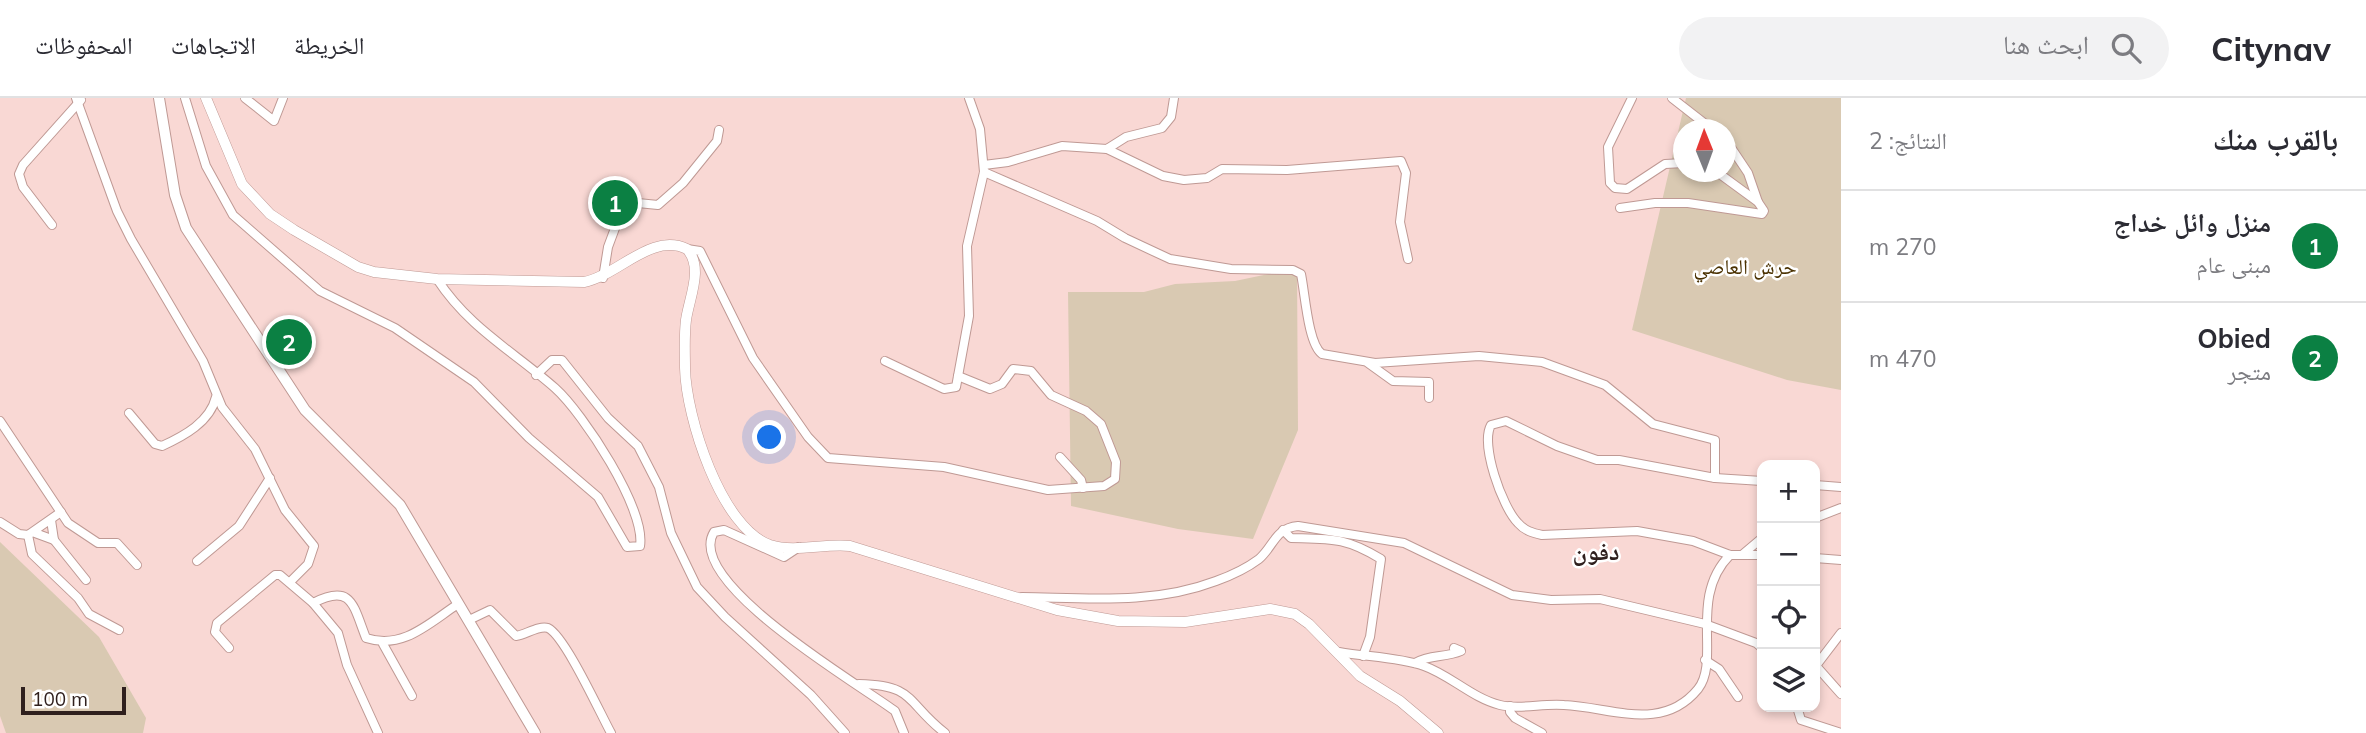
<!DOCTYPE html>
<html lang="ar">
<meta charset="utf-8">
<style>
body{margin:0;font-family:Mulish,"Noto Naskh Arabic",sans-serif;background:#f2f2f3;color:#2b2b33;direction:rtl}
.controls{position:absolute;right:21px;bottom:21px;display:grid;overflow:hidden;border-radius:14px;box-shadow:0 4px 10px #0003}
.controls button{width:63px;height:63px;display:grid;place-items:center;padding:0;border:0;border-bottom:2px solid #e1e1e2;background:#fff;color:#2b2b33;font:35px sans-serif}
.compass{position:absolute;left:1673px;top:21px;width:63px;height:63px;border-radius:50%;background:#fff;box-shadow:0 4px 10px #0003;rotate:359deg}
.scale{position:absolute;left:21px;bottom:18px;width:105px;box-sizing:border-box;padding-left:7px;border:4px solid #2f201e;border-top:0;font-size:19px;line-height:24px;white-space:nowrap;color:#2f201e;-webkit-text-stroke:5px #fff;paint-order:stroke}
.you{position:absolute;left:770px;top:340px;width:24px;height:24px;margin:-18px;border:5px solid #fff;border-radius:50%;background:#1a73e8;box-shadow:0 0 0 10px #1a73e833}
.badge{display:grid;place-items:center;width:46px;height:46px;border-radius:50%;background:#0b8043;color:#fff;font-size:23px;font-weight:700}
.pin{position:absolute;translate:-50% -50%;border:4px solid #fff;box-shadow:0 2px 7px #0006}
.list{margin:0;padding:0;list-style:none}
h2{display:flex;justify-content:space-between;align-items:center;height:91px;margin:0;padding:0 28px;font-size:30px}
h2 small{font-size:23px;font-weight:400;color:#7c7c81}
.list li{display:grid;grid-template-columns:46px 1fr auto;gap:21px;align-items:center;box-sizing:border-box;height:112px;padding:0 28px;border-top:2px solid #e1e1e2}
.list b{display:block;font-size:26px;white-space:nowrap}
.list p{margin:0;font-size:23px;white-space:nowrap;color:#7c7c81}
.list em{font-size:23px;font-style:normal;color:#7c7c81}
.icon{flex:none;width:38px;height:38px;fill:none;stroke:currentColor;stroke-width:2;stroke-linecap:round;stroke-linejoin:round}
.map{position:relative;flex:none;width:1841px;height:635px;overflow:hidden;direction:ltr}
header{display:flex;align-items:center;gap:42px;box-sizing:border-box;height:98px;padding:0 35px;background:#fff;border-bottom:2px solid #e1e1e2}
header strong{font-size:33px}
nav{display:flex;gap:38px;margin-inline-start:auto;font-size:24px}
.search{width:490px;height:63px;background:#f2f2f3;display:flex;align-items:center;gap:18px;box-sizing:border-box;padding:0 24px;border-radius:38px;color:#7c7c81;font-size:26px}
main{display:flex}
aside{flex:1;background:#fff}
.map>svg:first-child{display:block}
.green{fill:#d9c9b2;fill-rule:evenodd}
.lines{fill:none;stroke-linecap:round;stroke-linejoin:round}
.minor-casing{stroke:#bf9994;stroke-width:10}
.tertiary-casing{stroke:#bf9994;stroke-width:11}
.secondary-casing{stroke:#bf9994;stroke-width:12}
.minor{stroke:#fff;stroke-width:8}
.tertiary{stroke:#fff;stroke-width:10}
.secondary{stroke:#fff;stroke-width:10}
.labels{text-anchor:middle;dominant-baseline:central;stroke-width:5;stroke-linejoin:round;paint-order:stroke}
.park-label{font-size:21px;fill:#4a3101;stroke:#fff}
.quarter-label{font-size:24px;font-weight:bold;fill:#2f201e;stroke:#fff}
</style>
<header>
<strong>Citynav</strong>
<div class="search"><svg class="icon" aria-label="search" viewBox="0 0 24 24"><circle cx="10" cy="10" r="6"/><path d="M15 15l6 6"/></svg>ابحث هنا</div>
<nav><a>الخريطة</a><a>الاتجاهات</a><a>المحفوظات</a></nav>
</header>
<main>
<aside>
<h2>بالقرب منك<small>النتائج: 2</small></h2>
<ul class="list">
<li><span class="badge">1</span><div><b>منزل وائل خداج</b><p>مبنى عام</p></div><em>270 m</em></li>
<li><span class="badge">2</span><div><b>Obied</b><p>متجر</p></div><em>470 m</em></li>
</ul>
</aside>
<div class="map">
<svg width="1841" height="635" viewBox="0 0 1841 635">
<rect width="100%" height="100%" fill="#f9d8d4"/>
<g class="green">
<path d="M1686,0H1841V292L1787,282L1632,232ZM1684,32H1726V74H1684Z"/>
<path d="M1297,170L1298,332L1253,441L1178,431L1071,408L1068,194H1144L1175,186L1235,183Z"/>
<path d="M0,444L99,539L146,620L143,635H6L0,618Z"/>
</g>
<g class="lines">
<g class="minor-casing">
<g id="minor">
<path d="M76,0L117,113L131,141L203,263L222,309L255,351L285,412L314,448L308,466L290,484"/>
<path d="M185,0L206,68L233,117L320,193L395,230L474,284L529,340L598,399L627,449L640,448C646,411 583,315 555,290C513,253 469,230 437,181"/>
<path d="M245,0L274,23L283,0"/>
<path d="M1632,0L1608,49L1610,85L1615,90L1627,91L1665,66L1684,65"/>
<path d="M1672,0L1713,32"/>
<path d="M1726,42L1748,75L1758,104"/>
<path d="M1107,51L1163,78L1184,82L1207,80L1222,71L1287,72L1401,63L1406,75L1400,124L1408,161"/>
<path d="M984,67L1008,64L1062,48L1107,51L1126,39L1162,30L1171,19L1174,0"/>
<path d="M984,74L1097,123L1125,140L1170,161L1231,171L1293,172L1301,176C1305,195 1308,246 1322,256L1375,265L1479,258L1542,264L1605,287L1653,326L1715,342V380"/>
<path d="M1620,110L1655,105H1688L1762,116L1764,113L1758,104L1717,74"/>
<path d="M52,127L23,89L19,76L23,67L81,2"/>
<path d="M687,151L700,153L753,260L808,339L828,360L944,369L1048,392L1104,388L1115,381L1116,364L1101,326L1086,313L1051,297L1031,273L1013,271L1002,286L990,291L958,278"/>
<path d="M603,180L608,149L621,114L638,105L658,107L683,85L717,43L719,32"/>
<path d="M885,263L944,291L956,289L969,218L967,148L984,74L980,31L969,0"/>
<path d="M1368,265L1393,283L1429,284V300"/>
<path d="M536,277L552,262H562L608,320L638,348L659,389L671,435L697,489L725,519L811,597L845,635"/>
<path d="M129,315L155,346L162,348C184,338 210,324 216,299"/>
<path d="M0,323L68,425L98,445H117L137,467"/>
<path d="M1060,359L1081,382L1083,390"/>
<path d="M1762,383L1715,380L1619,362H1597L1557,348L1506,323L1491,327C1480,346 1502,409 1518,425C1525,433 1533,435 1542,437L1637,433L1693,443L1730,457H1762"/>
<path d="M1815,387L1841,389"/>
<path d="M1815,420L1841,410"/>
<path d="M51,422L54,442L86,482"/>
<path d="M0,424L19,436L28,437L61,414"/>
<path d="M1283,432L1291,440C1331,441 1345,439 1381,461L1370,539L1363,558"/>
<path d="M35,435L54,442"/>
<path d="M28,437L32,456L78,500L89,516L119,532"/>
<path d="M799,449L784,459L724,432L714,434C683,484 862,588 895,613L904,635"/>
<path d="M1743,456L1762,440"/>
<path d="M1815,460L1841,462"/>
<path d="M197,463L239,428L270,380"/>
<path d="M1022,499C1088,500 1153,507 1216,483C1230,478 1247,470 1259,461C1274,448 1275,430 1298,428L1404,445L1512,497L1551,502L1600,501L1705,526L1756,545L1762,550"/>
<path d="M313,505L338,535L347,567L378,635"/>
<path d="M469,522L490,512L516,538C525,537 539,527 548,530C565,538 600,615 611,635"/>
<path d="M383,546L412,598"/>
<path d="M229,550L215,534L217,525L275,477H280L313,505C352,485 353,507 366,540C403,552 429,525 458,506"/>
<path d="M1339,554C1367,559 1398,559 1424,568C1450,577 1472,600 1500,607C1520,612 1543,605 1564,607C1611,609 1662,635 1698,591C1721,562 1688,499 1730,457"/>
<path d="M1705,562L1719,571L1738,599"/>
<path d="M1415,565C1430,556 1445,560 1461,553L1454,550"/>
<path d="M1815,569L1841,535"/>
<path d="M1817,569L1841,596"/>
<path d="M859,586C916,587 906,605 945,635"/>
<path d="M1510,608V614L1515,620L1542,635"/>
<path d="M1797,609L1801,622L1841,635"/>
</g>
</g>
<g class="tertiary-casing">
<path id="tertiary" d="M206,0L242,86L270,116L294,132L358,169L374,174L437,181L584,184C619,177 651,134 687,151C704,170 689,200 686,222C684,238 685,255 685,270C686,319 721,430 770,447C795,455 825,445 850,448L1057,512L1118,523L1185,524L1270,511L1295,516L1309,526L1360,578L1400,603L1438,635"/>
</g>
<g class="secondary-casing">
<path id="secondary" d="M159,0L175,97L186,130L305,312L400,407L535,635"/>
</g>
<use href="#minor" class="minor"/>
<use href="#tertiary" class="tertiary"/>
<use href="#secondary" class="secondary"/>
</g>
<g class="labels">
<g class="park-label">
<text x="1745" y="168">حرش العاصي</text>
</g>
<g class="quarter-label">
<text x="1596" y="453">دفون</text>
</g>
</g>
</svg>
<div class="controls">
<button>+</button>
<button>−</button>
<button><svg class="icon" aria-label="locate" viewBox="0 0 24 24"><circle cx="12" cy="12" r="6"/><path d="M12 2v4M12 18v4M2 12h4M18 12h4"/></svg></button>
<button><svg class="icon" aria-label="layers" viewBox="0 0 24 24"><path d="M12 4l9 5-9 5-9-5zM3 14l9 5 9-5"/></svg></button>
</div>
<svg class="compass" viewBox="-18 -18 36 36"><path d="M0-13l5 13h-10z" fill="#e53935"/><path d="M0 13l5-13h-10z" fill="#7c7c81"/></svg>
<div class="scale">100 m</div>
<div class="you"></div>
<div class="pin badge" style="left:615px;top:105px">1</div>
<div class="pin badge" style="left:289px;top:244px">2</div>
</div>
</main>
